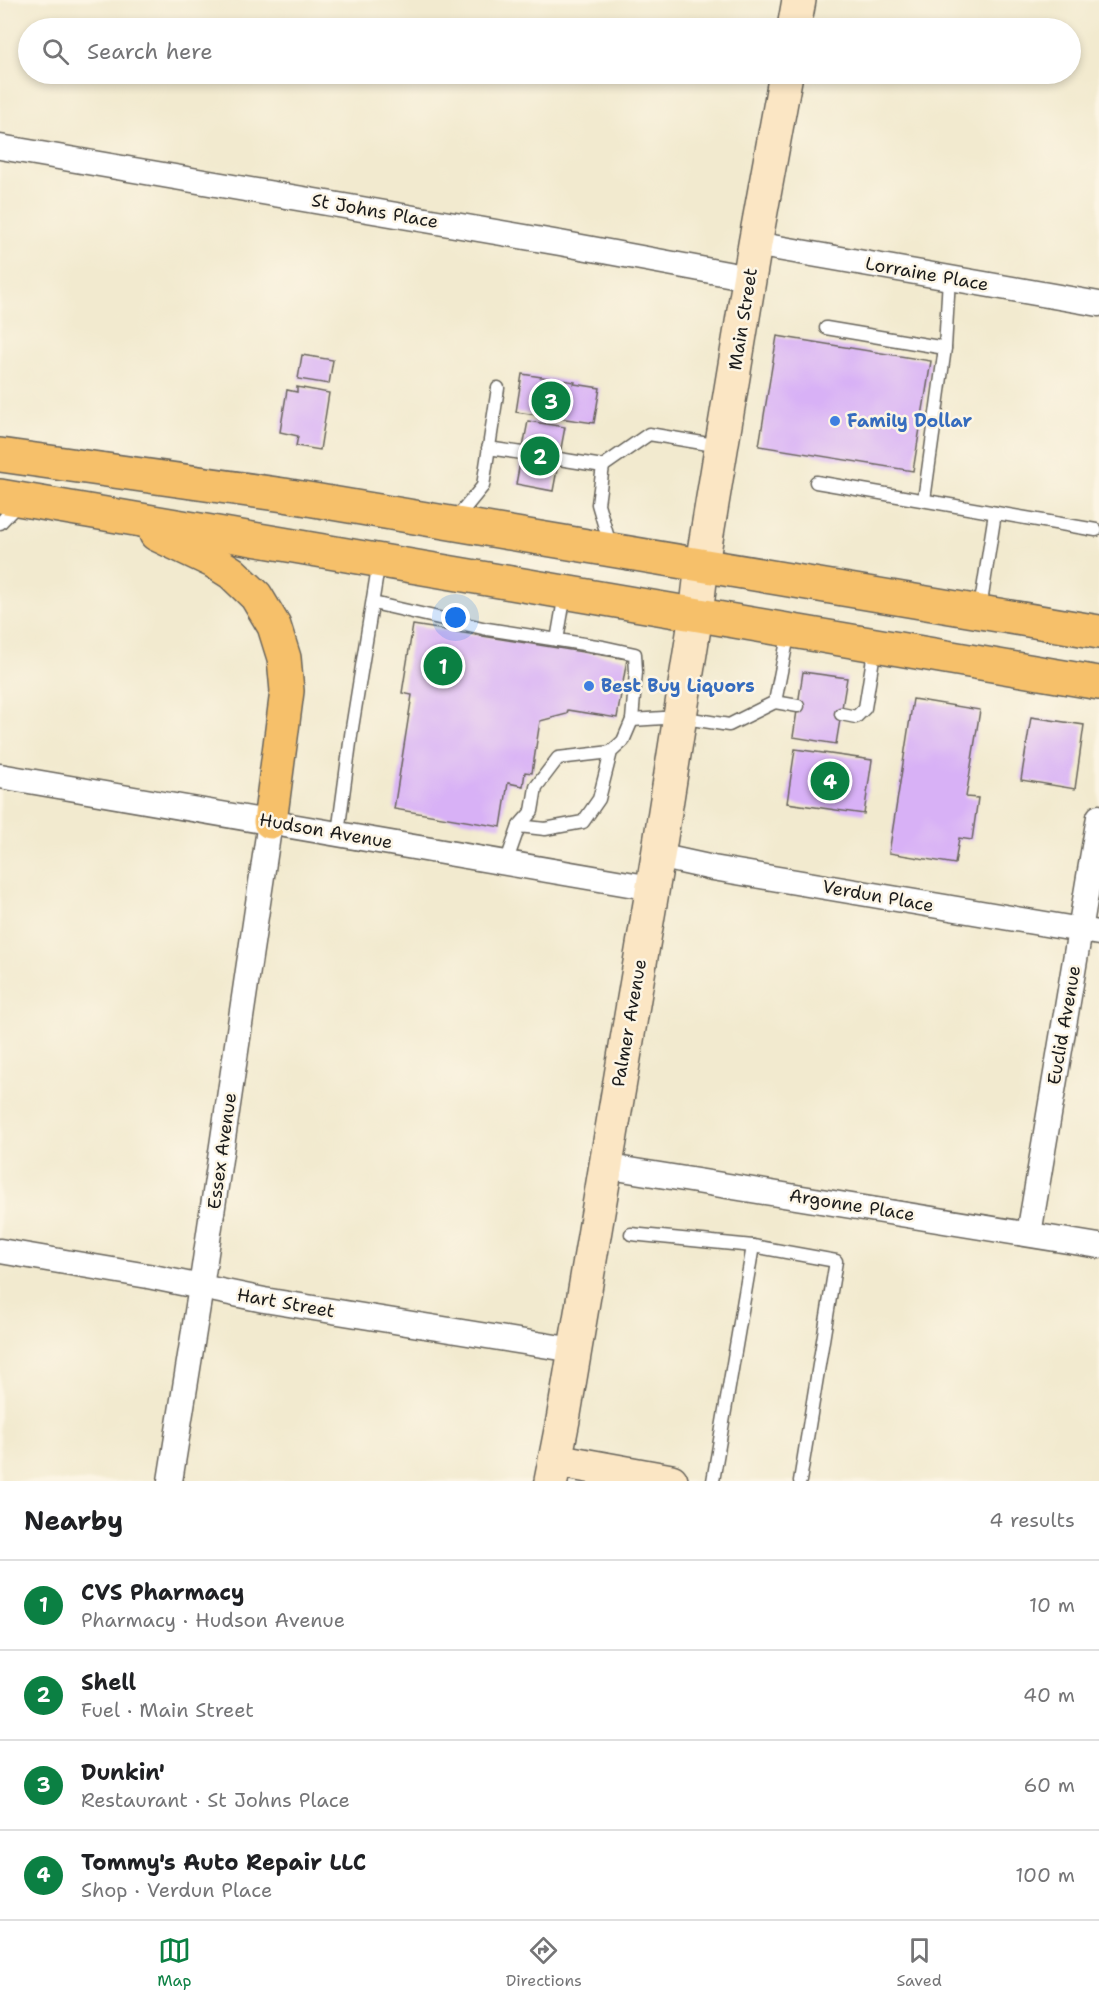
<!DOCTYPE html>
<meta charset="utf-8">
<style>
body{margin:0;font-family:"Shantell Sans",sans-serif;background:#f6f6f6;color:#202124}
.you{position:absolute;left:456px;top:618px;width:21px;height:21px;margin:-15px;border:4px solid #fff;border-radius:50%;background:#1a73e8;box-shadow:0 0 0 9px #1a73e833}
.badge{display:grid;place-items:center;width:39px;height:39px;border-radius:50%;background:#0b8043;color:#fff;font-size:20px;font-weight:700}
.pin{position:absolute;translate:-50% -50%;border:3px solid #fff;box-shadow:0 2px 6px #0006}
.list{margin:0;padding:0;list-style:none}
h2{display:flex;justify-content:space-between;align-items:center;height:78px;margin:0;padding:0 24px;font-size:26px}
h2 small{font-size:20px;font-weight:400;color:#757577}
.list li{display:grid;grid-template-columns:39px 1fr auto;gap:18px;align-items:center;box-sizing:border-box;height:90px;padding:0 24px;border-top:2px solid #e0e0e0}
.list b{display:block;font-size:22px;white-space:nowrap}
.list p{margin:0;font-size:20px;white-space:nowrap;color:#757577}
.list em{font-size:20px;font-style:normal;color:#757577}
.icon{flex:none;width:33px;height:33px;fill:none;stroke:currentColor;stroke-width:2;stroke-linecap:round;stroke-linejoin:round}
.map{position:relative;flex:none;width:1099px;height:1481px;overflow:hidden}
.search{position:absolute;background:#fff;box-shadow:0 3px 9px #0003;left:18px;right:18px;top:18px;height:66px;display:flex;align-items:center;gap:15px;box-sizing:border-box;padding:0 21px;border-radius:33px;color:#757577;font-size:22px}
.sheet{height:438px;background:#fff}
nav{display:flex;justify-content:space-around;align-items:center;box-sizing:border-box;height:84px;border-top:2px solid #e0e0e0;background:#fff;font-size:16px;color:#757577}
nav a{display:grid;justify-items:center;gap:3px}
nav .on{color:#0b8043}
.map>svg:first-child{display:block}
.building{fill:#d8b1f6}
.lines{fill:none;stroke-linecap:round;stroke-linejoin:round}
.lane-casing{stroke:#67645b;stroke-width:15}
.street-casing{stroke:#67645b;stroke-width:27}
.secondary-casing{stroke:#67645b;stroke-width:36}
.highway-casing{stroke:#67645b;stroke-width:36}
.lane{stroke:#fff;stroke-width:12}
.street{stroke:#fff;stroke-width:24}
.secondary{stroke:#fbe6c4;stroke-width:33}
.highway{stroke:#f6c06b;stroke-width:33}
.shop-dot{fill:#3f7fe0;stroke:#fcf5e5;stroke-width:2}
.labels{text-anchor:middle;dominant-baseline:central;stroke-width:5;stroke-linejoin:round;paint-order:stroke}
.street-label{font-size:18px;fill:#1c1c1c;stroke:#fcf5e5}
.shop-label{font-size:18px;font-weight:bold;fill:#366cbe;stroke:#fcf5e5;text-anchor:start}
</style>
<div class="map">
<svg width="1099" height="1481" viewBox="0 0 1099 1481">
<rect width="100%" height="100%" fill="#fcf5e5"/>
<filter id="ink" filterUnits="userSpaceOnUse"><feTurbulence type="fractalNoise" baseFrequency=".0167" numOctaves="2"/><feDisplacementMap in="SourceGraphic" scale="12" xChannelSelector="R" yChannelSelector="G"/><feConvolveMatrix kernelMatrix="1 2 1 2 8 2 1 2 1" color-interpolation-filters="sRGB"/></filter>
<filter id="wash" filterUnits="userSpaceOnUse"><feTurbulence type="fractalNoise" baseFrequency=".008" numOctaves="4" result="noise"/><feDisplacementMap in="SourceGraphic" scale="24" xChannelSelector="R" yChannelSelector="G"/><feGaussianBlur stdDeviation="1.35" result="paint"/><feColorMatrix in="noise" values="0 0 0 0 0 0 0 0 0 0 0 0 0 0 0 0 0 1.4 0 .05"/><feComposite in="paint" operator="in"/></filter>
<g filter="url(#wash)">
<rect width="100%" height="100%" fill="#f2eacf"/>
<g id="blocks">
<g class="building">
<path d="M777,336L931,361L913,471L759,446Z"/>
<path d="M302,355L333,360L329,384L298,379Z"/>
<path d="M522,374L575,382L574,384L600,388L594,423L516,412Z"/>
<path d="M297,387L329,393L320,450L296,446L298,436L280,432L287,390L297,392Z"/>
<path d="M528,421L565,427L553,491L516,484Z"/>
<path d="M413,625L627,659L617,718L568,710L567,714L540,721L532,773L525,772L523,786L508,783L501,827L394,809L412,695L402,693Z"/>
<path d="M803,672L847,678L836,744L793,737Z"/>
<path d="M913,699L980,710L966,797L978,798L972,840L959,838L955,864L889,853Z"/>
<path d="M1031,717L1084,725L1075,789L1021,780Z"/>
<path d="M795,749L872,760L864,814L787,803Z"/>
</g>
</g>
</g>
<g filter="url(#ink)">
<use href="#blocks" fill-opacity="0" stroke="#67645b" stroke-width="1.5"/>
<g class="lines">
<g class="lane-casing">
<g id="lane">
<path d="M826,328L945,348"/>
<path d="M488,448L522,453"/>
<path d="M559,459L603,466L649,434L720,446"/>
<path d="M603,466L598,504L611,548"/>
<path d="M816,482L1096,530"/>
<path d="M924,500L945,348L949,278"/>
<path d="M455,520L483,486L498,388"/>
<path d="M0,523L18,504"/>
<path d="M373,603L487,629L603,647L635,654L636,672L632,720L623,741L611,752L599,799L583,822L545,829L519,826L506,863"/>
<path d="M980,609L995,513"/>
<path d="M557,640L565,594"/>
<path d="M775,702L798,706"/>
<path d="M841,714L856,717L865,708L875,646"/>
<path d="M632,720L679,717L729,725L775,702L789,631"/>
<path d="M519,826L532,811L536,787L558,758L611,752"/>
<path d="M338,833L352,728L379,561"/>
<path d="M631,1234L753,1246L836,1261L800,1481"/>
<path d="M713,1481L753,1246"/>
</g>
</g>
<g class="street-casing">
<g id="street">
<path d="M0,147L560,243L749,278"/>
<path d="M755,244L1099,304"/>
<path d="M0,776L652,888"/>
<path d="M658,856L713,868L1099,933"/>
<path d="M604,1166L1099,1246"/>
<path d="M1029,1234L1099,817"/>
<path d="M0,1251L148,1276L264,1300L574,1350"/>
<path d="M170,1481L201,1287L270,822"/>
</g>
</g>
<g class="secondary-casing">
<g id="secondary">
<path d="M794,28L799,0"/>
<path d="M555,1460L671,1481"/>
<path d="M551,1481L563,1420L658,856L696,615L702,564L755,244L786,74"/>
</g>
</g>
<g class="highway-casing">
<g id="highway">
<path d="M0,455L284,495L1099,632"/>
<path d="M0,496L1099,683"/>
<path d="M156,534L213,561L232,573L256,596L274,626L284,658L287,691L270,822"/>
</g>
</g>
<use href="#lane" class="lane"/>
<use href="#street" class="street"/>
<use href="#secondary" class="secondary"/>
<use href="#highway" class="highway"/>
</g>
</g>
<g class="shop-dot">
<circle cx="835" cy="421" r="6"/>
<circle cx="589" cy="686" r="6"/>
</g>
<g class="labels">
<g class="street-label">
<text transform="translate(375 211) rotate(10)">St Johns Place</text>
<text transform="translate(927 274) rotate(10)">Lorraine Place</text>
<text transform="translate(743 319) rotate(-81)">Main Street</text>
<text transform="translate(326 831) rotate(10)">Hudson Avenue</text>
<text transform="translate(878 896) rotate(10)">Verdun Place</text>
<text transform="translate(629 1023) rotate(-80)">Palmer Avenue</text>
<text transform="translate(1064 1025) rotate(-80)">Euclid Avenue</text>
<text transform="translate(222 1151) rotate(-82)">Essex Avenue</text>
<text transform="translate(852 1205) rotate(9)">Argonne Place</text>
<text transform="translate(286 1303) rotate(10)">Hart Street</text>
</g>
<g class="shop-label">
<text x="847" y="421">Family Dollar</text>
<text x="601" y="686">Best Buy Liquors</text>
</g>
</g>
</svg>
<div class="you"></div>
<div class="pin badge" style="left:443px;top:666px">1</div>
<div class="pin badge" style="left:540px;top:456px">2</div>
<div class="pin badge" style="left:551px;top:401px">3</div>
<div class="pin badge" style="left:830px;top:781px">4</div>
<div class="search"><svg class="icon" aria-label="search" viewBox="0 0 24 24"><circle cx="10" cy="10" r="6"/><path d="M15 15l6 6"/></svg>Search here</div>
</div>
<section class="sheet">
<h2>Nearby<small>4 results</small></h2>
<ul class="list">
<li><span class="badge">1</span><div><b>CVS Pharmacy</b><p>Pharmacy · Hudson Avenue</p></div><em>10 m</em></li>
<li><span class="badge">2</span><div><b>Shell</b><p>Fuel · Main Street</p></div><em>40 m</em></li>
<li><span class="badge">3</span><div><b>Dunkin'</b><p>Restaurant · St Johns Place</p></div><em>60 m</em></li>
<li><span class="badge">4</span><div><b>Tommy's Auto Repair LLC</b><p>Shop · Verdun Place</p></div><em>100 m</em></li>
</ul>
</section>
<nav>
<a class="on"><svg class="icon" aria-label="map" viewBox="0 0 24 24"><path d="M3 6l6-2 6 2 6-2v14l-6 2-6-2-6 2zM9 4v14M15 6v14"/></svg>Map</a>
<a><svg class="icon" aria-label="directions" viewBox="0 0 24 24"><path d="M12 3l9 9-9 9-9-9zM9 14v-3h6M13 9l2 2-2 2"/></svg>Directions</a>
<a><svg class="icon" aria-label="saved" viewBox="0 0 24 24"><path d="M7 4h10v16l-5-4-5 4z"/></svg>Saved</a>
</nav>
